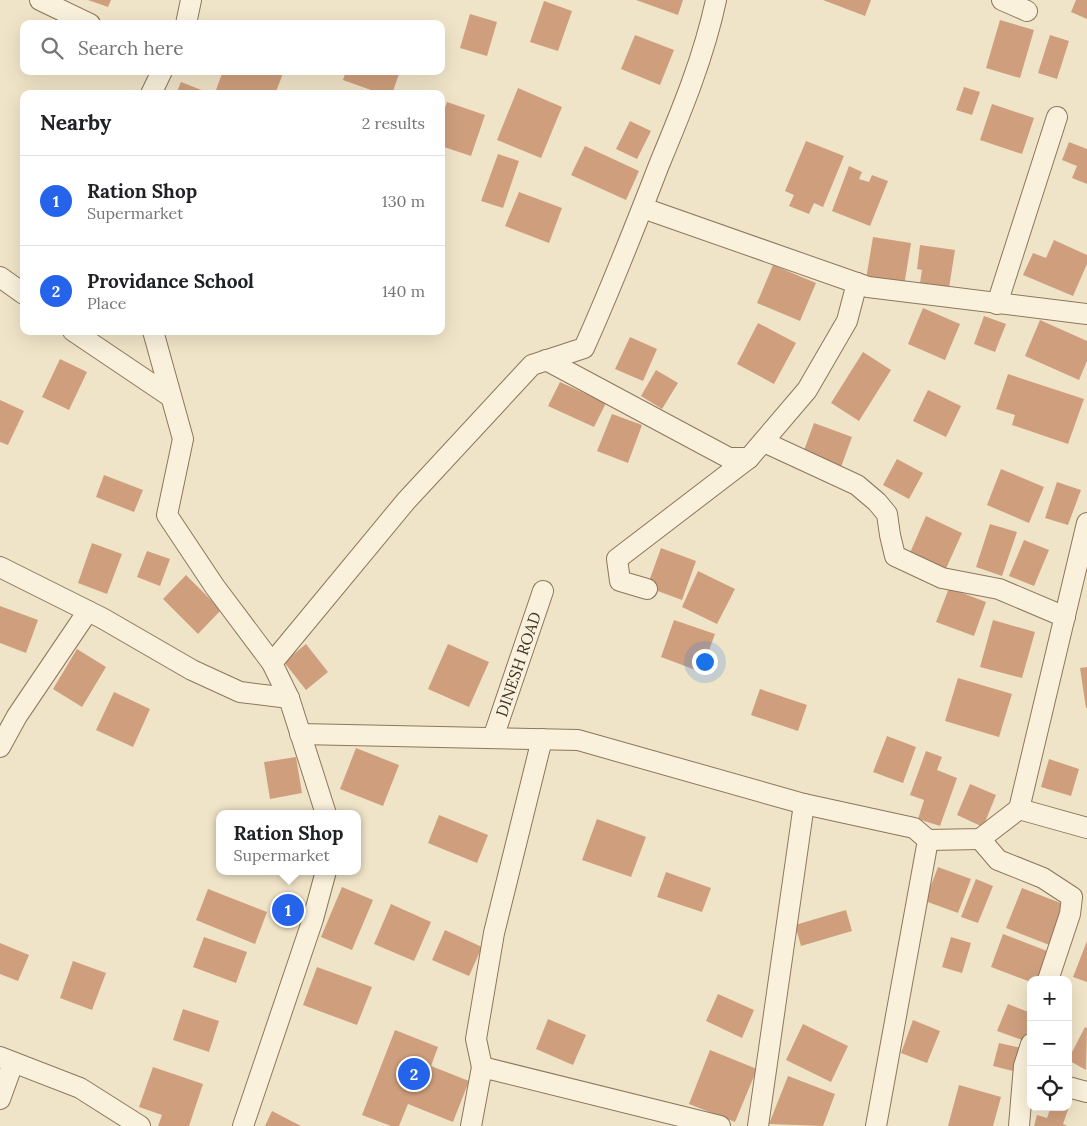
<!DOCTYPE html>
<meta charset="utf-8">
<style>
body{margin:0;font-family:Lora,serif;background:#f2f2f2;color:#202124}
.controls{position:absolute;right:15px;bottom:15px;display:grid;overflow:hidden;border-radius:10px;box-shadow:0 5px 20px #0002}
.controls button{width:45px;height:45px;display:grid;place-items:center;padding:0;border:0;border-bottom:1px solid #e0e0e0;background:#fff;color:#202124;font:25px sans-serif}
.you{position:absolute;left:704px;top:661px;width:18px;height:18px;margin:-12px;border:4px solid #fff;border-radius:50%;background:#1a73e8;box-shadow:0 0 0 8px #1a73e833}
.badge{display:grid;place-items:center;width:32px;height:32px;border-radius:50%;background:#2563eb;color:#fff;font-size:16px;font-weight:700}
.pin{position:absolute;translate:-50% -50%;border:2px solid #fff;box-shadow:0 1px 5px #0006}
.popup{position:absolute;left:216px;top:810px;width:145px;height:65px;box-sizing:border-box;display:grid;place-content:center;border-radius:10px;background:#fff;filter:drop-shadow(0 1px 4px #0005);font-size:16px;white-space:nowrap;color:#757577}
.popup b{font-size:19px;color:#202124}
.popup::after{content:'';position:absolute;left:50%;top:100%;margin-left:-10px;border:10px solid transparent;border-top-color:#fff}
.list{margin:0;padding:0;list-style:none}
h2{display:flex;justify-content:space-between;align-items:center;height:65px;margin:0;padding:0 20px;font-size:21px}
h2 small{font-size:16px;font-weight:400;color:#757577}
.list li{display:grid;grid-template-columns:32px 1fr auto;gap:15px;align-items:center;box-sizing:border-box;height:90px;padding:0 20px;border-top:1px solid #e0e0e0}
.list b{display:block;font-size:19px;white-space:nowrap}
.list p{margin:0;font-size:16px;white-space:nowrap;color:#757577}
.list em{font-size:16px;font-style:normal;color:#757577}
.icon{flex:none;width:28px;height:28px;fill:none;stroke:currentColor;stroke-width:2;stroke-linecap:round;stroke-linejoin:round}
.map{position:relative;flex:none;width:1087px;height:1126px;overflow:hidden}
.search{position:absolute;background:#fff;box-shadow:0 5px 20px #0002;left:20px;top:20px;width:425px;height:55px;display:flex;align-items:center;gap:12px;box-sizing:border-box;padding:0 18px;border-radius:10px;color:#757577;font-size:19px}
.panel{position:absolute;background:#fff;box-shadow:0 5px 20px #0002;left:20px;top:90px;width:425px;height:245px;border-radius:10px}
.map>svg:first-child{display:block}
.building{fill:#cf9f7d}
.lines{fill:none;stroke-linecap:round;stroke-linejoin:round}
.minor-casing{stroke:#8d765c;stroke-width:22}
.minor{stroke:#faf1dc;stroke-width:20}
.labels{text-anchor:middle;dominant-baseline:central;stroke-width:4.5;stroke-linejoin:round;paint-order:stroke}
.street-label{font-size:16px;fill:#3d2e20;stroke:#f7eed8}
</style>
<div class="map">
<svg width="1087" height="1126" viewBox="0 0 1087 1126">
<rect width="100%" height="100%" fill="#f0e4c8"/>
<g class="building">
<path d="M88,0H111L108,7Z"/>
<path d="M636,0H683L678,15Z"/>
<path d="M823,0H871L865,16Z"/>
<path d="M1076,0H1087V19L1071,12Z"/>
<path d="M544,1L572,11L558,51L530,42Z"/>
<path d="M470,14L497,22L487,56L460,48Z"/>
<path d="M1000,20L1034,30L1020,78L986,68Z"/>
<path d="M635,35L674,50L660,85L621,69Z"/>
<path d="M1050,35L1069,41L1057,79L1038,73Z"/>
<path d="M223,71H284L275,94H225L216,90Z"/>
<path d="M346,71H400L392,94H369L371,90L343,80Z"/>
<path d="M181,82L204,91L203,94H176Z"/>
<path d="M964,87L980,92L972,115L956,110Z"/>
<path d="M518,88L562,107L541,158L497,140Z"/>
<path d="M447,102L485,115L471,156L441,146V118Z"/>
<path d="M992,104L1034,118L1022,154L980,140Z"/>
<path d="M630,121L651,131L637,159L616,149Z"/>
<path d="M806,141L844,156L823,207L814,203L809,214L789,206L794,195L785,191Z"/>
<path d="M1069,142L1087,149V184L1072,178L1077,166L1062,160Z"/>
<path d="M585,146L639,171L626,200L571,175Z"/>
<path d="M498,154L519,161L503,208L481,201Z"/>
<path d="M849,166L862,172L859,179L869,182L872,175L888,181L870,226L832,211Z"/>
<path d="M519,192L562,208L549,243L505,226Z"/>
<path d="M873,237L911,243L904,286L866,279Z"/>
<path d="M1054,240L1087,255V264L1073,296L1023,275L1033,253L1046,258Z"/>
<path d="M920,245L955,250L949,288L920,283L922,270L917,269Z"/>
<path d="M773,265L816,283L800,321L757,303Z"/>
<path d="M923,308L960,324L945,360L908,344Z"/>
<path d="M984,316L1006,324L995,352L974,344Z"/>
<path d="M1040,320L1087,341V361L1079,380L1025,356Z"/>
<path d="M758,323L796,343L774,384L737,364Z"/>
<path d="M630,337L657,349L643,381L615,369Z"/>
<path d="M863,352L891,370L859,421L831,403Z"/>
<path d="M60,359L87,372L69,410L42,397Z"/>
<path d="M656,370L678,383L662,409L641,396Z"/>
<path d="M1008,374L1084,399L1068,444L1012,425L1015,415L996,409Z"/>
<path d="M560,382L606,403L594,427L548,406Z"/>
<path d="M928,390L961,406L946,437L913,421Z"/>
<path d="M0,400L24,411L8,445L0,442Z"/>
<path d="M612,414L642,425L628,463L597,451Z"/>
<path d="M814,423L852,437L841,467L803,453Z"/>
<path d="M897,459L923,473L909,499L883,485Z"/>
<path d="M1001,469L1044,487L1029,523L987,505Z"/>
<path d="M104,475L143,490L134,512L96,497Z"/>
<path d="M1057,482L1081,490L1068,525L1045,518Z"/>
<path d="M926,516L962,533L945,571L909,555Z"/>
<path d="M990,524L1017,532L1002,576L976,567Z"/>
<path d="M1024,540L1049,550L1034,586L1009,576Z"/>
<path d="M92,543L122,554L107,594L78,583Z"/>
<path d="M661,548L696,561L682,600L647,587Z"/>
<path d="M147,551L170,559L160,586L137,577Z"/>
<path d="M698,571L735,589L717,624L682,607Z"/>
<path d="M186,575L221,610L198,634L163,599Z"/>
<path d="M949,588L986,602L974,636L936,622Z"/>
<path d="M0,606L38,620L26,653L0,643Z"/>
<path d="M674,620L715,634L701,672L661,657Z"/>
<path d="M993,620L1035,632L1022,678L980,667Z"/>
<path d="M306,644L328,672L306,690L284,662Z"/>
<path d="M448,644L489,662L469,707L428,689Z"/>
<path d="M77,649L106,667L82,707L53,689Z"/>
<path d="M1087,667V708H1086L1080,668Z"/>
<path d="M958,678L1012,694L999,737L945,721Z"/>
<path d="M760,689L807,705L798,731L751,715Z"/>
<path d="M114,692L150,709L133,747L96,730Z"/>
<path d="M887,736L916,747L903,783L873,772Z"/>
<path d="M356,748L399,765L383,806L340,789Z"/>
<path d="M926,751L942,757L937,770L957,778L940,826L918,819L924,800L910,795Z"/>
<path d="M296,757L302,793L270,799L264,762Z"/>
<path d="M1049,759L1079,769L1071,796L1041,787Z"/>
<path d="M970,784L996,795L983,827L957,815Z"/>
<path d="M439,815L488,835L477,863L428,843Z"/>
<path d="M597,819L646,837L631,877L582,860Z"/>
<path d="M938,867L971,879L958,913L925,901Z"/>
<path d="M666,872L711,888L702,912L657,897Z"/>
<path d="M976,879L993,886L978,923L961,917Z"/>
<path d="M342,887L373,900L352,950L321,937Z"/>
<path d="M1022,888L1068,906L1052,946L1006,928Z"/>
<path d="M208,889L267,912L255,944L196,920Z"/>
<path d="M391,904L431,922L414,961L374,944Z"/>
<path d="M846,910L852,931L801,946L795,925Z"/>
<path d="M445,930L482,947L469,976L432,960Z"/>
<path d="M1003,934L1055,954L1046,980H1031V982L991,967Z"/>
<path d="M204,937L247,952L236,983L193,967Z"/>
<path d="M951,937L971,943L962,973L942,967Z"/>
<path d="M1087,941V982L1073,977Z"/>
<path d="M0,943L29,955L18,981L0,974Z"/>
<path d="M73,961L106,973L92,1010L60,998Z"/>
<path d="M317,967L372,987L357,1025L303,1005Z"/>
<path d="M718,994L754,1010L742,1038L706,1021Z"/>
<path d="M1008,1004L1031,1013V1026L1025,1041L997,1031Z"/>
<path d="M183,1009L219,1021L209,1052L173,1040Z"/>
<path d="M548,1019L586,1035L573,1065L536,1049Z"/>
<path d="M913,1020L940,1031L927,1063L901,1053Z"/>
<path d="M803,1024L848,1046L831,1082L786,1060Z"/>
<path d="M1085,1027L1087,1028L1086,1070L1068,1060Z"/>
<path d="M395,1030L438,1047L431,1066L469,1081L453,1122L408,1104L399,1126H391L362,1115Z"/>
<path d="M999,1043L1022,1048L1017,1072L993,1066Z"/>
<path d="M710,1050L757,1069L735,1122L689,1104Z"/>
<path d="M153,1067L203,1084L189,1126H158L162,1115L139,1107Z"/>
<path d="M788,1076L835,1094L823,1126L769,1124Z"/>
<path d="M959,1085L1001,1097L993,1126H948Z"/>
<path d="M1051,1107H1069L1063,1124L1067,1126H1034L1037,1115L1047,1118Z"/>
<path d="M272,1111L301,1126H265Z"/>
</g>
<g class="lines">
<g class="minor-casing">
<g id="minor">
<path d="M40,0L90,24"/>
<path d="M1002,0L1027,11"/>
<path d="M186,24L191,0"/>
<path d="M151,94L162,71"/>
<path d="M643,208L868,287L1087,314"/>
<path d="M0,277L24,294"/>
<path d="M997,304L1057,117"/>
<path d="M73,331L171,397"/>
<path d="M153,331L183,439L167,515L215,587L272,663"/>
<path d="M546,360L729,458H749L807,390L847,321L857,283"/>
<path d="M764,442L857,485L877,502L887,514L890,535L895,556L942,578L999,589L1065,617"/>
<path d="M0,567L102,618L192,670L240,692L289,698"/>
<path d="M647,589L620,581L617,559L749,458"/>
<path d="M300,734L578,740L804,804L914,828L928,840L980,839L1019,809L1087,523"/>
<path id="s1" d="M493,738L543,591"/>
<path d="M0,747L17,716L88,611"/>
<path d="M1019,809L1087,828"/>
<path d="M326,814L289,698L272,663L406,501L532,365L584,348C611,288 635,227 659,165C681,112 704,57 716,0"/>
<path d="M980,839L998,860L1043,878L1072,897L1070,914L1048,980"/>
<path d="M0,1057L80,1088L140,1126"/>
<path d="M482,1067L476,1039L494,933L542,739"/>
<path d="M1068,1087L1087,1092"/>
<path d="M0,1099L13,1063"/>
<path d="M243,1126L313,919L326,871"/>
<path d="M471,1126L482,1067L720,1126"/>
<path d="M758,1126L804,804"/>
<path d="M876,1126L928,840"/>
<path d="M1019,1126L1024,1066L1031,1044"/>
</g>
</g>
<use href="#minor" class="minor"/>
</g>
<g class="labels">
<g class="street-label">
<text stroke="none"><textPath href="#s1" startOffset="78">DINESH ROAD</textPath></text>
</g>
</g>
</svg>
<div class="controls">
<button>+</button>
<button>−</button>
<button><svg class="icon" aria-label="locate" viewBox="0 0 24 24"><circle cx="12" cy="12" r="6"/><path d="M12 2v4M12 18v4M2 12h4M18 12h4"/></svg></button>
</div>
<div class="you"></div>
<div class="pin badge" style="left:288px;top:910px">1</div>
<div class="popup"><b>Ration Shop</b>Supermarket</div>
<div class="pin badge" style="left:414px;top:1074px">2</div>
<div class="search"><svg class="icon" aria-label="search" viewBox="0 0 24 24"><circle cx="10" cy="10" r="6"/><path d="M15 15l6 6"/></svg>Search here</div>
<section class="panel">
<h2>Nearby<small>2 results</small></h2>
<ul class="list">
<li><span class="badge">1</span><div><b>Ration Shop</b><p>Supermarket</p></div><em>130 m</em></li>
<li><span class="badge">2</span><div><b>Providance School</b><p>Place</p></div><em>140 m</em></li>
</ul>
</section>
</div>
